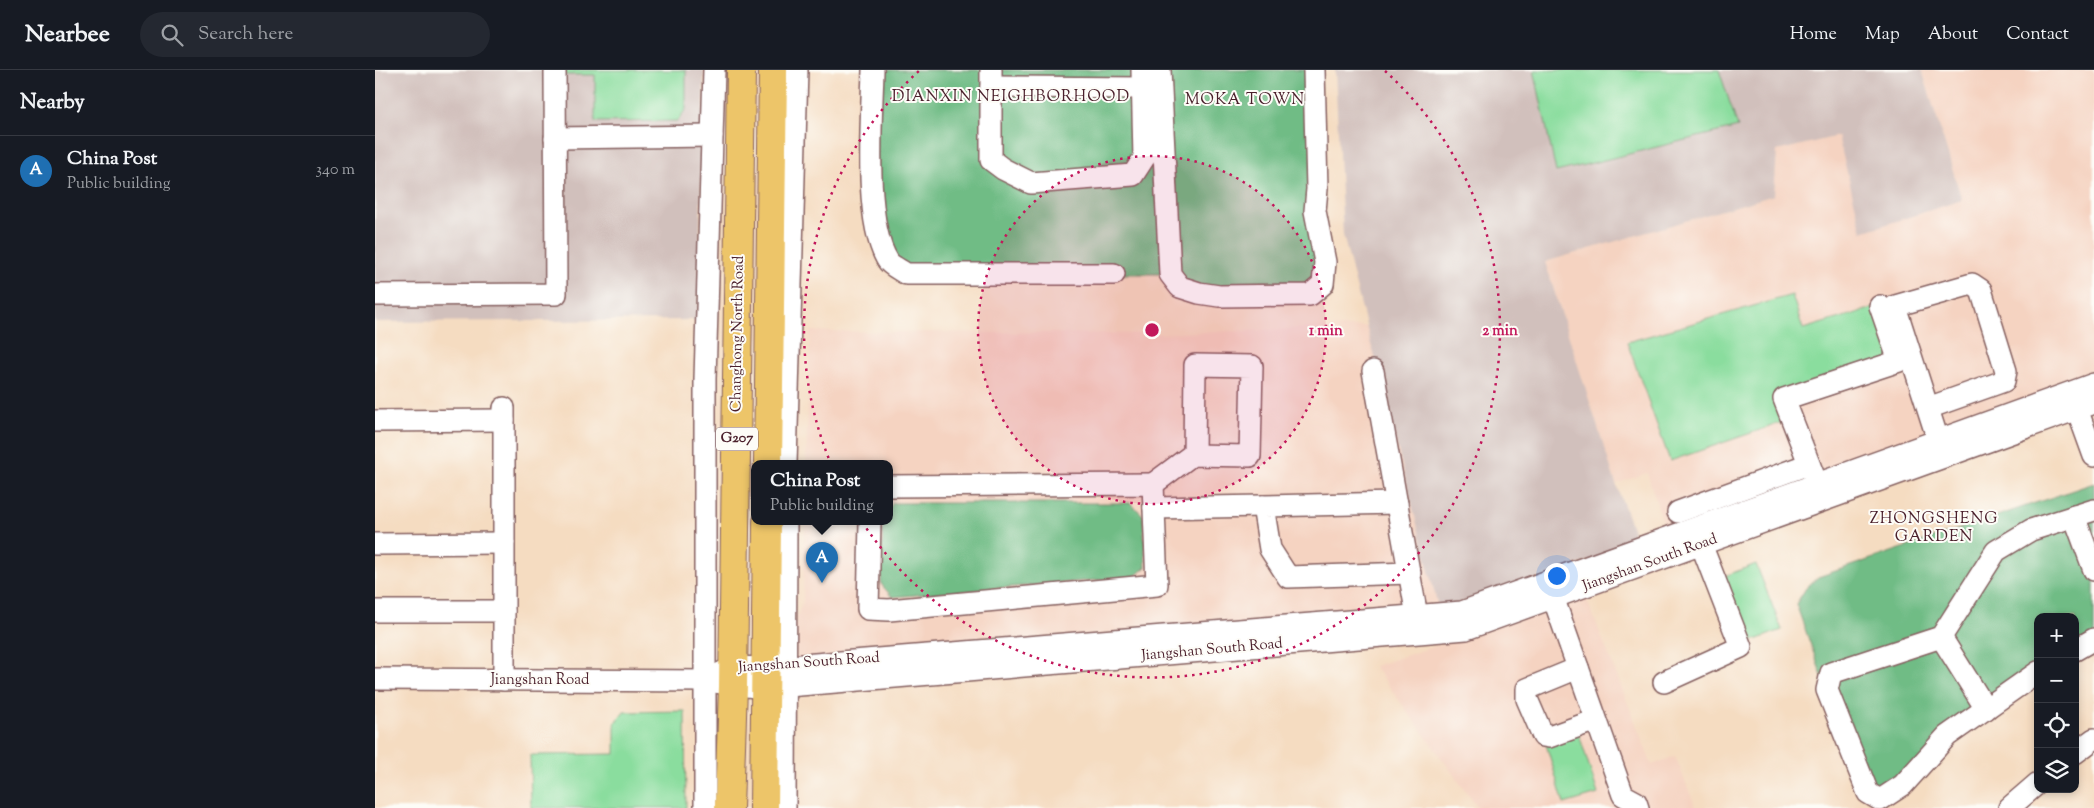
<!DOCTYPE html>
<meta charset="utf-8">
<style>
body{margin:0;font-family:"Sorts Mill Goudy",serif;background:#242831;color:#f1f3f6}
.controls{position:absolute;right:15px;bottom:15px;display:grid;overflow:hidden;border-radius:10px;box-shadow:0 2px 8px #0003}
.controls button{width:45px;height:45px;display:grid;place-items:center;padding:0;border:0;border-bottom:1px solid #363941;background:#171b24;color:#f1f3f6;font:25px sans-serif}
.you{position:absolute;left:1181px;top:505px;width:18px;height:18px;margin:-12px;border:4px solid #fff;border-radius:50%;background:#1a73e8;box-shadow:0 0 0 8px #1a73e833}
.badge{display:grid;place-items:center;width:32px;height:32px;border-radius:50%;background:#1f6fb2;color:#fff;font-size:16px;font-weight:700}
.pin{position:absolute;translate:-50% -41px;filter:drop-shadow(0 1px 2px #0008)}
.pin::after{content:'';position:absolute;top:26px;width:18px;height:15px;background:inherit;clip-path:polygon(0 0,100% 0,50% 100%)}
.popup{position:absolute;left:376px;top:390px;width:142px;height:65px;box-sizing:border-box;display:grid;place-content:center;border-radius:10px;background:#171b24;filter:drop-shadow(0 1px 4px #0005);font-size:16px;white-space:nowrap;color:#9ea1a6}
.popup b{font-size:19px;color:#f1f3f6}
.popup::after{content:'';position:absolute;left:50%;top:100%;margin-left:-10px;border:10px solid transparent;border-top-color:#171b24}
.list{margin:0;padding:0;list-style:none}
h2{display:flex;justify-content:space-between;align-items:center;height:65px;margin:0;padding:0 20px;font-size:21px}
h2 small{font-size:16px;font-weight:400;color:#9ea1a6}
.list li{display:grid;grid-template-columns:32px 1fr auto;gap:15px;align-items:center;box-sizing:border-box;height:70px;padding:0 20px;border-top:1px solid #363941}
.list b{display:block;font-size:19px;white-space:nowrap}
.list p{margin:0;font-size:16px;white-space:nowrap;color:#9ea1a6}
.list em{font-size:16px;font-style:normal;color:#9ea1a6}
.icon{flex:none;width:28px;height:28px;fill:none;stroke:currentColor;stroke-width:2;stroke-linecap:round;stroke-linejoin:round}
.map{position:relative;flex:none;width:1719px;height:738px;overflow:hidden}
header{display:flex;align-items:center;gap:30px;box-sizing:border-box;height:70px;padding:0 25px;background:#171b24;border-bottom:1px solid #363941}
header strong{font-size:24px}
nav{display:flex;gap:28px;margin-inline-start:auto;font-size:18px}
.search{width:350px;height:45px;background:#242831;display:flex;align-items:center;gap:12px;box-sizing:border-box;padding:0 18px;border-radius:28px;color:#9ea1a6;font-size:19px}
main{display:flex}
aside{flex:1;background:#171b24}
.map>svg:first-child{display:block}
.built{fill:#f5d3c1}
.industrial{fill:#d1c0bc}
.green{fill:#8add9e;stroke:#6a7e64}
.forest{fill:#6fbc85;stroke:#5c6e58}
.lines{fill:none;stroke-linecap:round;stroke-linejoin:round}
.minor-casing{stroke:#866160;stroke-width:24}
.highway-casing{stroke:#866160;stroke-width:30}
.minor{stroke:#fff;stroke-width:21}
.highway{stroke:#edc569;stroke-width:28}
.ring{fill:none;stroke:#c2185b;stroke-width:2.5;stroke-dasharray:2.5 5}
.labels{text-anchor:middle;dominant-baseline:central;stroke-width:4;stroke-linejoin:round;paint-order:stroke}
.shield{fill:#fdfcf7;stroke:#806168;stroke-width:1}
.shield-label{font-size:14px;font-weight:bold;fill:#4a1f2b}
.street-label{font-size:15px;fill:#4a1f2b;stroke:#fdfcf7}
.neighbourhood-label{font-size:16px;letter-spacing:1px;fill:#4a1f2b;stroke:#fdfcf7}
.centre{fill:#c2185b;stroke:#fdfcf7;stroke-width:2.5}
.ring-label{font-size:15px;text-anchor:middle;font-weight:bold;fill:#c2185b;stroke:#fdfcf7;stroke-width:4;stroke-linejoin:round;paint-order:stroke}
</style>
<header>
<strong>Nearbee</strong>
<div class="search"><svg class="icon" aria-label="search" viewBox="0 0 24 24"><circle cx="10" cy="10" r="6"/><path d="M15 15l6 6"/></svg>Search here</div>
<nav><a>Home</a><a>Map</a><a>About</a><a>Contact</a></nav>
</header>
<main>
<aside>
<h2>Nearby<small></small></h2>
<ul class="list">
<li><span class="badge">A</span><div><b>China Post</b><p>Public building</p></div><em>340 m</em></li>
</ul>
</aside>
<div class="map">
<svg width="1719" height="738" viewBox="0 0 1719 738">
<rect width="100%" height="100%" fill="#fdfcf7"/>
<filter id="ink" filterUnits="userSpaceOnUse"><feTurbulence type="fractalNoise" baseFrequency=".02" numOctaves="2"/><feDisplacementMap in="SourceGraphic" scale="10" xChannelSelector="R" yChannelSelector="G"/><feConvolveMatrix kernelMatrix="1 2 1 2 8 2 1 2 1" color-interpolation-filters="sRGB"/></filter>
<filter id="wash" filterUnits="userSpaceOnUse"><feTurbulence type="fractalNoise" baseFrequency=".0096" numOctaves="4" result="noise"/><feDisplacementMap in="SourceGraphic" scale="20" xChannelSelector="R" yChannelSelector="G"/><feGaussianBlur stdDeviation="1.12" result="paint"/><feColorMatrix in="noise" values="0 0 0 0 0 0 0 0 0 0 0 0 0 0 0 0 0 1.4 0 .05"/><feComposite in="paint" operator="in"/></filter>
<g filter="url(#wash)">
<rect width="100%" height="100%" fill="#f5dcc1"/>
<g class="built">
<path d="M1547,0H1719V306L1292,465L1272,403L1241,414L1170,192L1399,125L1402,81L1463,66L1587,130Z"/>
<path d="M993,256L1064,540L421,593V550L428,531L430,452H514V394H431L435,261L784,264Z"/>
<path d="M1211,527L1277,695L1300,686L1321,738H1103L999,596Z"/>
</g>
<g class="industrial">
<path d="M0,0H329L323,250L0,252Z"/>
<path d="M960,0H1547L1587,130L1487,162L1463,66L1402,81L1399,125L1170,192L1241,414L1263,475L1064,540L968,165Z"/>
</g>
<g class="green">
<path d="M190,0H311V39L303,51L220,52V5H190Z"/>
<path d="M1159,0H1344L1363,57L1181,102Z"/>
<path d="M1417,225L1428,259L1505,236L1524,291L1410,329L1417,349L1295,391L1252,272Z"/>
<path d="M1381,494L1407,560L1372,573L1347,507Z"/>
<path d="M310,641L311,738H156L155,685L240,684V653L249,642Z"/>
<path d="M1203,661L1223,724L1189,734L1170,671Z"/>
</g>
<g class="forest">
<path d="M498,0H939L948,214L844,226L794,204H531L505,172Z"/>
<path d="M1719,413V569L1700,580V547H1663V602L1505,730L1452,620L1421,534L1431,518L1443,507Z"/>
<path d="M518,433H755L768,445L771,497L759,507L517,527L506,514L508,452H514L515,437Z"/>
</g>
</g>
<g filter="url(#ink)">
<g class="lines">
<g class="minor-casing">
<g id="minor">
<path d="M498,0C497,47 488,152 513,191C516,196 526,200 531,204H739"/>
<path d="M616,0V90L628,99L656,113L758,105L769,88L767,0"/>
<path d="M785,0L795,204L805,217L824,223L844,226L935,225L948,214L950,192L940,141L942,119L939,0"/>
<path d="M616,17L769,18"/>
<path d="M180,68L337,66"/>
<path d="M0,225L181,224L180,0"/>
<path d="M998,301L1042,546"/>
<path d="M1553,338L1629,311L1631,301L1606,220L1597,214L1520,236L1563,370"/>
<path d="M1702,339L1719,386"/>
<path d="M0,351L129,350"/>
<path d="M411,394L422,0"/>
<path d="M778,414L817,385L875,386L877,296L820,295L819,385"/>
<path d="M1442,414L1409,329L1524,291L1505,236"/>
<path d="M1022,433L888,436L895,479L913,507L1035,503"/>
<path d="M779,438L888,436"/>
<path d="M1303,442L1434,394"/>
<path d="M1699,446L1719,500"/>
<path d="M495,452L493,539L514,540L782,515L778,414L514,416"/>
<path d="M0,474L129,473"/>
<path d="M1178,527L1248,725L1261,732L1263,738"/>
<path d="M0,541H129"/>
<path d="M1566,567L1611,639"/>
<path d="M1700,580L1719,569"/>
<path d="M1203,598L1152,619V629L1168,666L1174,667L1221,650"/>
<path d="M1663,602L1572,666L1528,715L1505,730L1493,723L1452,620L1456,603L1566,567L1621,481L1656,460L1719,440"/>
<path d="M344,604L358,597L390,598L1087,542L1719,314"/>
<path d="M0,609L331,611L389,618L1091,559L1719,333"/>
<path d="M129,610V338"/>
<path d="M1289,612L1366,577L1326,474"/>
<path d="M1700,683L1719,669"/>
<path d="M330,738V309L339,0"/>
<path d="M410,738L411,452"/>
<path d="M1634,738L1663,713"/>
</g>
</g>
<g class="highway-casing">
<g id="highway">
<path d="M393,394L398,0"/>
<path d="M354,738L358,616L366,0"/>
<path d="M389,738L392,452"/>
</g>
</g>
<use href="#minor" class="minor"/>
<use href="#highway" class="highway"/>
</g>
</g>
<circle cx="777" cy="260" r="174" fill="#c2185b" fill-opacity=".12"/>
<g class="ring">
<circle cx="777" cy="260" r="174"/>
<path d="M1010 1A348 348 0 1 1 544 1"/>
</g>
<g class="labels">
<rect class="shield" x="341" y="357.5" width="42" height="23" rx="4"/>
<g class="shield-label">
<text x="362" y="369">G207</text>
</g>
<g class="street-label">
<text transform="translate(363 264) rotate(-89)">Changhong North Road</text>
<text transform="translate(1275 493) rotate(-20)">Jiangshan South Road</text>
<text transform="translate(837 580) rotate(-5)">Jiangshan South Road</text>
<text transform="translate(434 593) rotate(-4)">Jiangshan South Road</text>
<text x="165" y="610">Jiangshan Road</text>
</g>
<g class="neighbourhood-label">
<text x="636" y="27">DIANXIN NEIGHBORHOOD</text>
<text x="870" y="30">MOKA TOWN</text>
<text x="1559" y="449">ZHONGSHENG<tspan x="1559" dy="18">GARDEN</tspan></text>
</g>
</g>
<circle cx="777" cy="260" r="8" class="centre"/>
<g class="ring-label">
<text x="951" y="265">1 min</text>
<text x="1125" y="265">2 min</text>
</g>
</svg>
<div class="controls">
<button>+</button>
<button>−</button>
<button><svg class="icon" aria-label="locate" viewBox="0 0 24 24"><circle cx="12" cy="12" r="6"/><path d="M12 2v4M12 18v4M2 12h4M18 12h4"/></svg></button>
<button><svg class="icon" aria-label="layers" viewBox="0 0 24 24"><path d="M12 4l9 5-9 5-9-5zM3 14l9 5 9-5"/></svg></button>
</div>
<div class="you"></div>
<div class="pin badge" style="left:447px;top:513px">A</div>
<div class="popup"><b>China Post</b>Public building</div>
</div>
</main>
